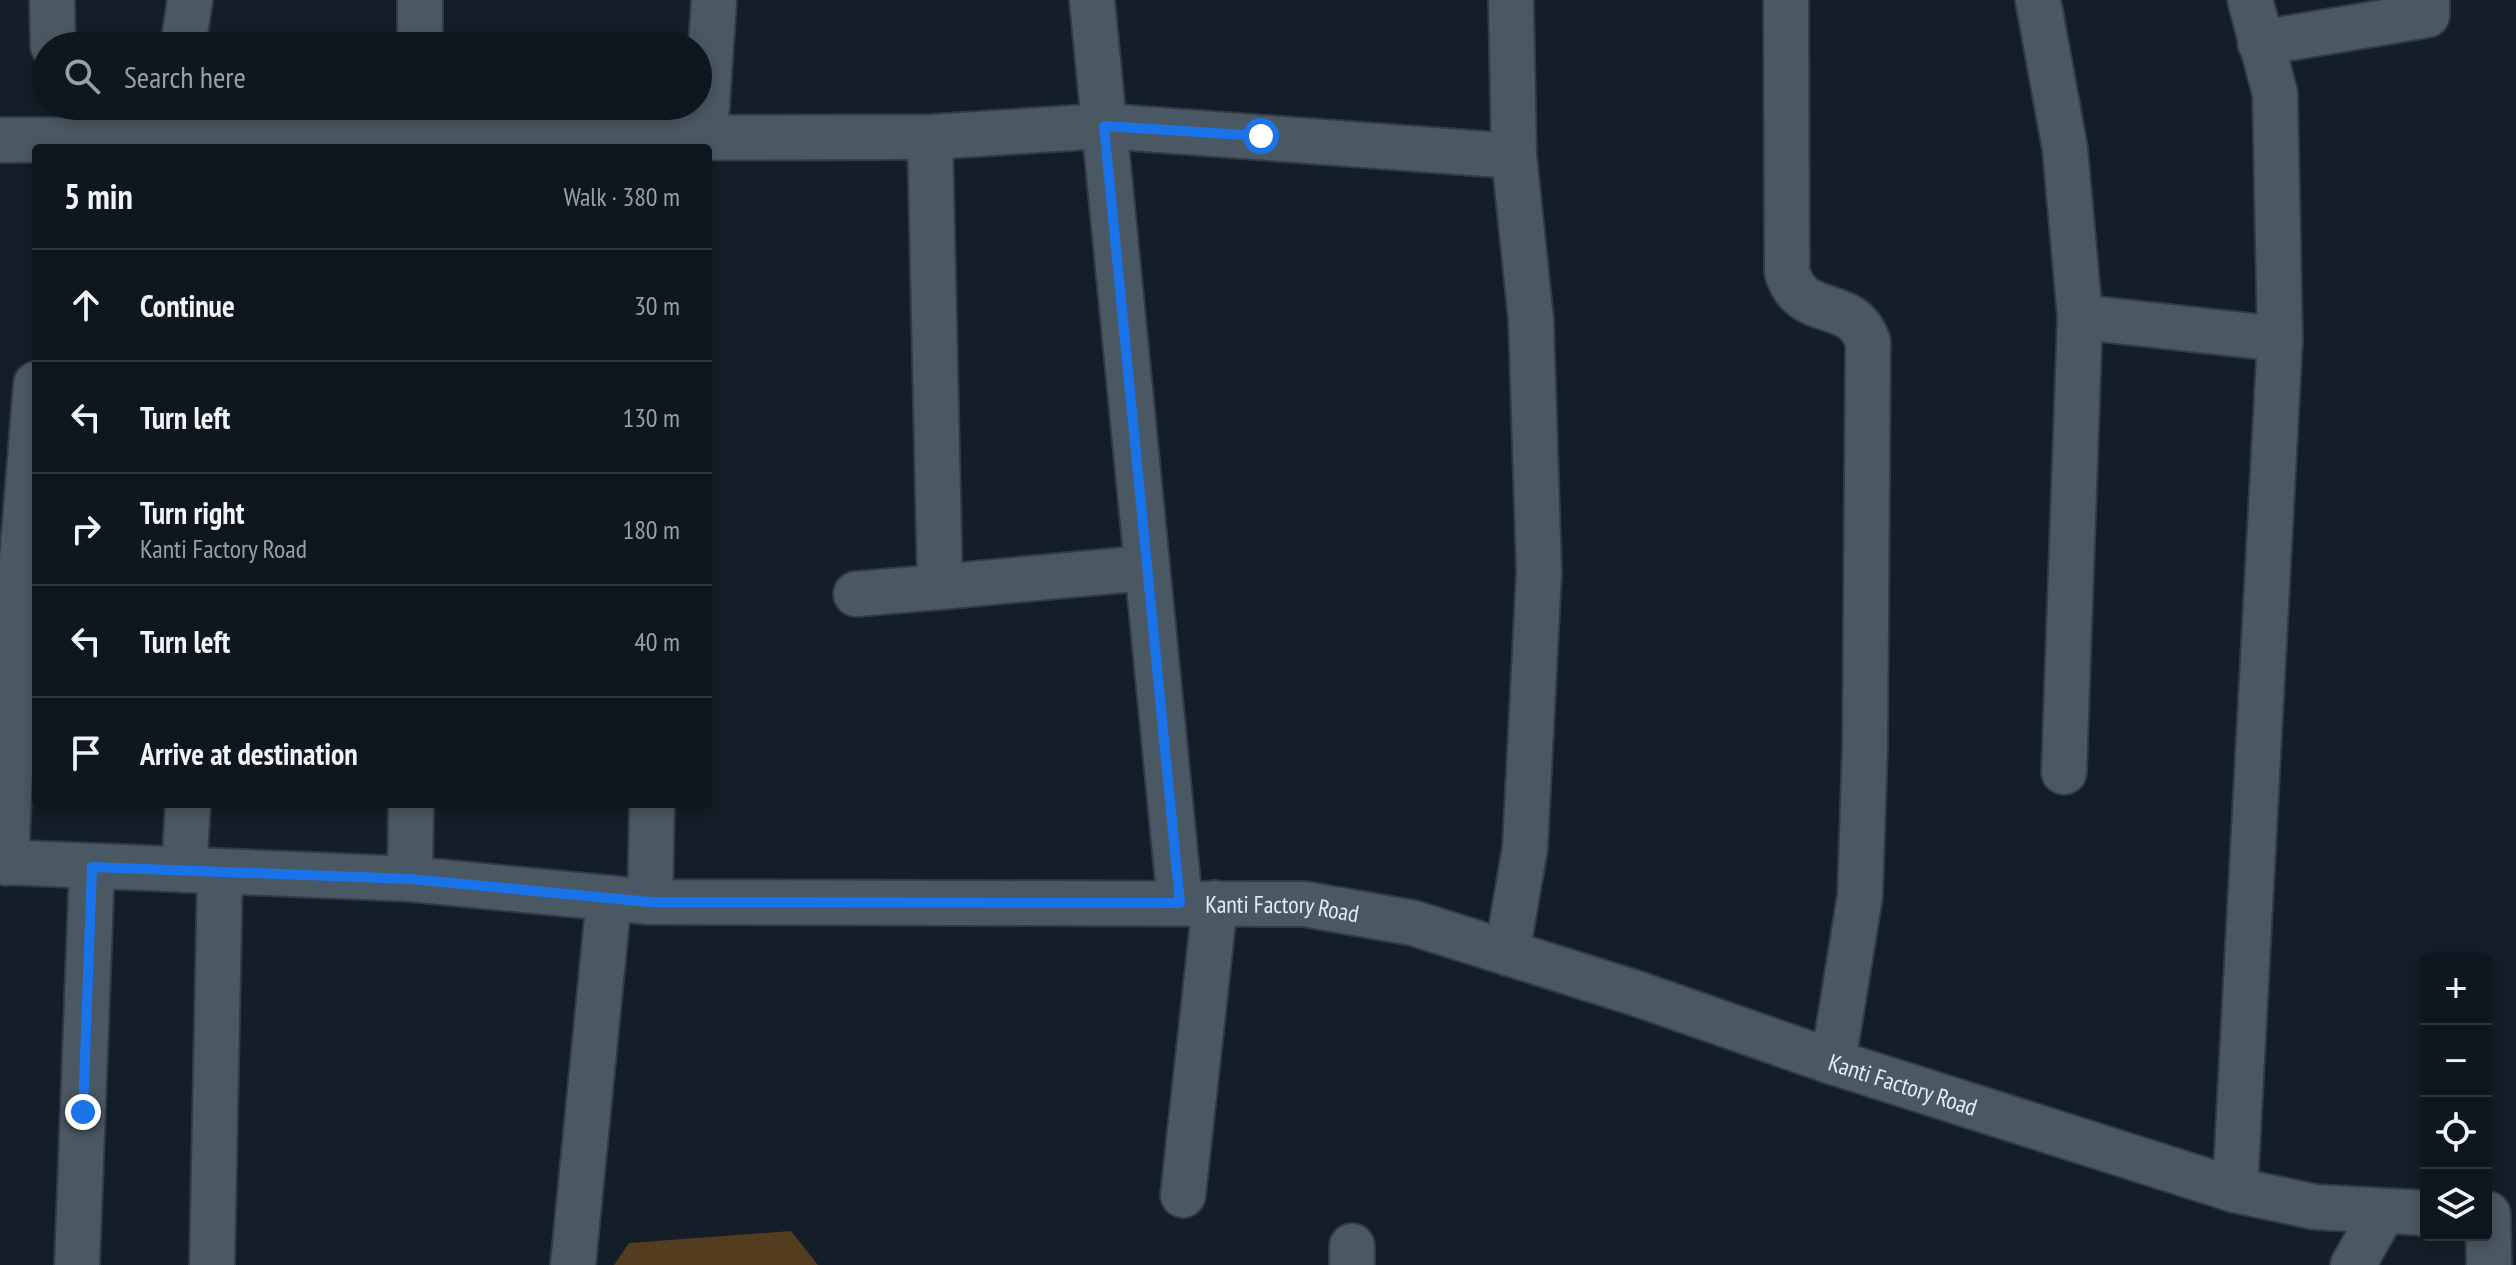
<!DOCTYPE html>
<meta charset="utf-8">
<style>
body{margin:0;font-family:"PT Sans Narrow",sans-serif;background:#171f27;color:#f1f3f6}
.controls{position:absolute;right:24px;bottom:24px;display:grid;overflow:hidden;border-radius:8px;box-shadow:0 4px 12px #0003}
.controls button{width:72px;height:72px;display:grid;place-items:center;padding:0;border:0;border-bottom:2px solid #2e353c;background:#0e161e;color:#f1f3f6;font:40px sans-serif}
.stop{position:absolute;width:24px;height:24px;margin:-18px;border:6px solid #1a73e8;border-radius:50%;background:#fff}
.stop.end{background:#1a73e8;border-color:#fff;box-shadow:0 2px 8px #0008}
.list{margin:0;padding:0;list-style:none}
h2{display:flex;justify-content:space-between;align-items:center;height:104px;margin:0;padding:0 32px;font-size:34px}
h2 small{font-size:26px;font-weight:400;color:#9b9fa4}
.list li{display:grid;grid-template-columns:52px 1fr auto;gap:24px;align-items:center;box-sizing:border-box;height:112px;padding:0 32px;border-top:2px solid #2e353c}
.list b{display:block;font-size:30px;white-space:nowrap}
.list p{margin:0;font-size:26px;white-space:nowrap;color:#9b9fa4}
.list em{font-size:26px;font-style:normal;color:#9b9fa4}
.icon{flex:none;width:44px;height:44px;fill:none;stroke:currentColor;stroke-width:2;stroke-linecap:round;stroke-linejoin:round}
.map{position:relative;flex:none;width:2516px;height:1265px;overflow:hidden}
.search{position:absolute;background:#0e161e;box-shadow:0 4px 12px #0003;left:32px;top:32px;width:680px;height:88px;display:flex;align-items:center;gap:20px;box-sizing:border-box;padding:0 28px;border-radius:44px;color:#9b9fa4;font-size:30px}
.panel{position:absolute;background:#0e161e;box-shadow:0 4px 12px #0003;left:32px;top:144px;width:680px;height:664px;border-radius:8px}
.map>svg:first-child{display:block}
.green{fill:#543c1e}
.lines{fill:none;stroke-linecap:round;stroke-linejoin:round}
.minor-casing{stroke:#333a42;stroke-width:48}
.minor{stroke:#4a5863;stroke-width:44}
.route{stroke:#1a73e8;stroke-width:10}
.labels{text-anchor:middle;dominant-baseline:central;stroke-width:8;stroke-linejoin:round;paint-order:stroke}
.street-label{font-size:24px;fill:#e5edf4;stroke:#0a151e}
</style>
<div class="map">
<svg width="2516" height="1265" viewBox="0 0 2516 1265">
<rect width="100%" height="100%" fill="#131e28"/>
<path class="green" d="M791,1231L818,1265H614L629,1243Z"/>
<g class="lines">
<g class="minor-casing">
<g id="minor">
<path d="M52,0L53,46"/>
<path d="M1092,0L1180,903"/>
<path d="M1786,0L1787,272C1802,323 1852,294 1868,342L1865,745L1860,896L1833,1062"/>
<path d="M2038,0L2065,149L2080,317L2064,772"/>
<path d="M2260,43L2427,15V0"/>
<path d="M183,46L190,0"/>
<path d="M420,46V0"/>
<path d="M705,136L714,0"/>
<path d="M930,137L940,587L1145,568"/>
<path d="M0,140L930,137L1104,126L1514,156"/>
<path d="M2080,317L2280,339"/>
<path d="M856,594L940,587"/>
<path id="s1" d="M0,862L410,879L650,902L1304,904L1413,923L1635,993L1833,1062L2235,1190L2315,1207L2426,1213"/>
<path d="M6,863L16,635L36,384"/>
<path d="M184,870L188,804"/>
<path d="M410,879L411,804"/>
<path d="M650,902L652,804"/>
<path d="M1507,953L1525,848L1539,572L1531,320L1514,156L1511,0"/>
<path d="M2235,1190L2280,339L2275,93L2250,0"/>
<path d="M1183,1195L1215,903"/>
<path d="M2488,1214L2489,1265"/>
<path d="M1352,1246V1265"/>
<path d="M77,1265L92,867"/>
<path d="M212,1265L220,872"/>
<path d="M573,1265L609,898"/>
<path d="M2353,1265L2383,1212"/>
</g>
</g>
<use href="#minor" class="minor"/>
</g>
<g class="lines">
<path class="route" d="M83,1112L92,867L410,879L650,902L1180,903L1104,126L1261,136"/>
</g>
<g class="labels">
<g class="street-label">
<text stroke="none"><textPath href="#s1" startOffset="1284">Kanti Factory Road</textPath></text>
<text stroke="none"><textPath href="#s1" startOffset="1932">Kanti Factory Road</textPath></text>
</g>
</g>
</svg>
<div class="controls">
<button>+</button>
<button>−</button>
<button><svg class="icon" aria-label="locate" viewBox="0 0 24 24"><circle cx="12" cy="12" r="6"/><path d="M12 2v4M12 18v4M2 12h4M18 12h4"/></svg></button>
<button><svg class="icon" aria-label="layers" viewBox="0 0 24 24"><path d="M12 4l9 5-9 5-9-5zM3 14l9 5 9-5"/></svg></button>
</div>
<div class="stop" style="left:1261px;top:136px"></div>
<div class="stop end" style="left:83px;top:1112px"></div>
<div class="search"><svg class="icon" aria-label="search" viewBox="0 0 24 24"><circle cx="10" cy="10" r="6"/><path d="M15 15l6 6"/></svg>Search here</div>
<section class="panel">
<h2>5 min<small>Walk · 380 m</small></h2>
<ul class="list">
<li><svg class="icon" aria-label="ahead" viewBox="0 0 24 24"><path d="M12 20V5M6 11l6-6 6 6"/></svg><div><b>Continue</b></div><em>30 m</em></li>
<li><svg class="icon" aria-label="left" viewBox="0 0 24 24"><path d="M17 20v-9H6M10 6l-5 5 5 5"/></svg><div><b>Turn left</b></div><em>130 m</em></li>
<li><svg class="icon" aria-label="right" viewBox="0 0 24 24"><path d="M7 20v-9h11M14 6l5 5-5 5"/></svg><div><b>Turn right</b><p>Kanti Factory Road</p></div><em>180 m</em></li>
<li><svg class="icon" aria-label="left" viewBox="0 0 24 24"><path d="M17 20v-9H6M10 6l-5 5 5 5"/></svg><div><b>Turn left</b></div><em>40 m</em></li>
<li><svg class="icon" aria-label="arrive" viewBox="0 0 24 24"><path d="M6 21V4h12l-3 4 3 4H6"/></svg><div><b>Arrive at destination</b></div></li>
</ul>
</section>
</div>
